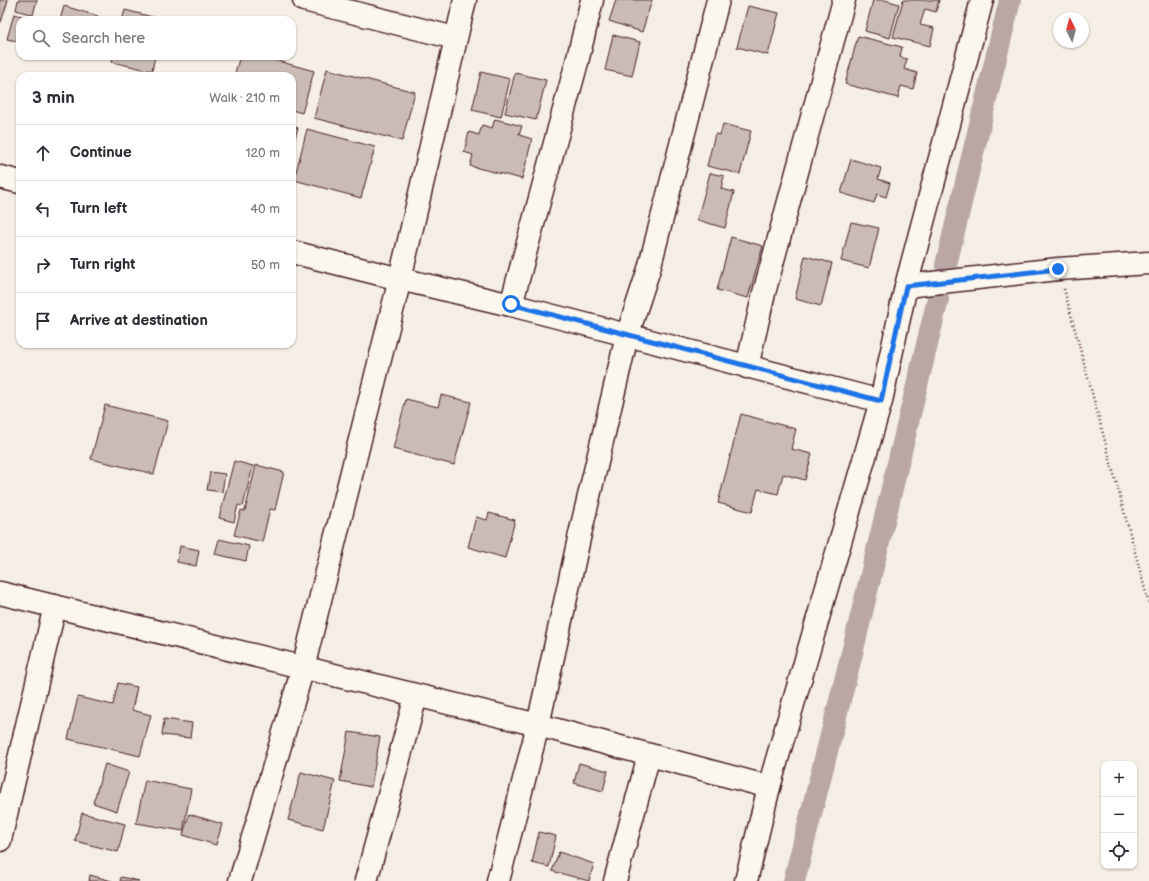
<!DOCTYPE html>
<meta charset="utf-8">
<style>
body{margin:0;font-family:"Balsamiq Sans",sans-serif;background:#f2f2f3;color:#2b2b33}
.controls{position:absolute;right:12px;bottom:12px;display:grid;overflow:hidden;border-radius:8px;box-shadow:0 1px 3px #0004}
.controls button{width:36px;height:36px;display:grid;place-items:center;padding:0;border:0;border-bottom:1px solid #e1e1e2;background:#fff;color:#2b2b33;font:20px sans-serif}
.compass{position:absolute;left:1053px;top:12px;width:36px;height:36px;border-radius:50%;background:#fff;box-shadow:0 1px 3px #0004;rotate:354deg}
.stop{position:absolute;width:12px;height:12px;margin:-9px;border:3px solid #1a73e8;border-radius:50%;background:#fff}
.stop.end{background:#1a73e8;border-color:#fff;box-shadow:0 1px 4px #0008}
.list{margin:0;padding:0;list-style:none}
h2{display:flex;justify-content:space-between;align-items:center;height:52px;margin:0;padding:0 16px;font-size:17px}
h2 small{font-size:13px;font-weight:400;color:#7c7c81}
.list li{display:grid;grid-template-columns:26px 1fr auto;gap:12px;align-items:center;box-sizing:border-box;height:56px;padding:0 16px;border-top:1px solid #e1e1e2}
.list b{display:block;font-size:15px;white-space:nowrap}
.list em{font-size:13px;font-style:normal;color:#7c7c81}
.icon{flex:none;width:22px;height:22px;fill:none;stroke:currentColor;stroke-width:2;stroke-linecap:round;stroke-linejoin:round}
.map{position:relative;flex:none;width:1149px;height:881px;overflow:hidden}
.search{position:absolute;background:#fff;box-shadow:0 1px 3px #0004;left:16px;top:16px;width:280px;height:44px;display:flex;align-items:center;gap:10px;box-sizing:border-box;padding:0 14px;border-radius:12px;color:#7c7c81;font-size:15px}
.panel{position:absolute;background:#fff;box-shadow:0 1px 3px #0004;left:16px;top:72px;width:280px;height:276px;border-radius:12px}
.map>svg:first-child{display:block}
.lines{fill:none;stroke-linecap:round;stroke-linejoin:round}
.canal{stroke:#baa7a5;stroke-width:22}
.building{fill:#cabbb6;stroke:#4a1f2b}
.minor-casing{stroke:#4a1f2b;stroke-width:25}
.path{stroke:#4a1f2b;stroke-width:2.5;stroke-dasharray:1 3;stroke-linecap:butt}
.minor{stroke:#fbf7ec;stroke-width:22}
.route{stroke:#1a73e8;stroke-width:5}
</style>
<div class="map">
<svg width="1149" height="881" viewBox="0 0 1149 881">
<rect width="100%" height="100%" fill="#f4eee4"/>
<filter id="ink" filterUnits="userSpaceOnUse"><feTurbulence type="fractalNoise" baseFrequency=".025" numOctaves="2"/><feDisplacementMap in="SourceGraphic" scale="8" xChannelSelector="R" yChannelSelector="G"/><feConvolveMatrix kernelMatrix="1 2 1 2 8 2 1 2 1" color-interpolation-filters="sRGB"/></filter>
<g filter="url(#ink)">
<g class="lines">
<g class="canal">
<path d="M946,265L1010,0"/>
<path d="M794,881L853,649L938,299"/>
</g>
</g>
<g class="building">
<path d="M0,0H8L1,22H0Z"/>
<path d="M18,0H37L33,15L16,10Z"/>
<path d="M616,0H652L642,32L609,21Z"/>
<path d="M873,0H885L899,4L890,38L865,31Z"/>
<path d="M903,0H939L936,12L925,9L920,25L934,28L930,46L893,37Z"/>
<path d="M64,6L98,16L97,20H60Z"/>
<path d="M748,6L779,13L768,55L737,47Z"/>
<path d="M125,10L164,20H122Z"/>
<path d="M14,14L33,19L20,20V42L7,39Z"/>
<path d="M613,35L640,42L632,76L605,70Z"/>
<path d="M858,36L902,47L900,57L907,59L904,69L917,73L913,89L901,86L898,98L845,84Z"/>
<path d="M113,56H155L152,71L112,62Z"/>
<path d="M240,56H260L314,71L302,113L292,110V76H234Z"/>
<path d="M327,69L415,92L402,141L314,118Z"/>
<path d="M481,72L510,79L501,117L472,110Z"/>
<path d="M515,73L546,80L536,120L505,113Z"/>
<path d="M495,119L522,126L519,135L532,139L522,179L470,166L473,155L464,152L469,132L479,135L482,125L492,128Z"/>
<path d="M723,124L751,131L740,174L707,166L715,134L720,135Z"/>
<path d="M292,126L298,128L292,148Z"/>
<path d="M307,129L375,147L361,198L294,180Z"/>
<path d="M851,159L881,168L878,179L890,183L886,197L877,194L874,203L841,193Z"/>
<path d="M710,173L724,176L721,189L734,192L725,228L697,220Z"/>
<path d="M851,222L879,228L869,268L841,261Z"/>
<path d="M731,237L763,246L748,298L717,290Z"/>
<path d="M805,256L832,263L821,306L795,299Z"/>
<path d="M441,395L471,402L454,465L393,449L406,399L438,407Z"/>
<path d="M105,405L168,421L154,474L91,459Z"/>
<path d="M741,414L796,429L791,449L812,454L805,480L783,474L778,494L758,489L752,512L718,503Z"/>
<path d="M234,461L253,466L243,506L238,505L234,522L219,518Z"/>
<path d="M256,465L284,472L275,510L270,509L262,542L234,535L241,510L245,511Z"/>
<path d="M210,472L225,474L222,492L207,490Z"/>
<path d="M489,513L515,520L505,558L468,547L476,517L487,520Z"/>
<path d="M219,539L249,546L246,561L215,554Z"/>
<path d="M180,546L199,550L196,566L177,562Z"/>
<path d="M118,683L137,687L132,710L151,715L140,756L68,739L78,697L113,705Z"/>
<path d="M164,719L192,723L190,738L162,735Z"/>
<path d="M349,732L380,737L371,787L340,781Z"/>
<path d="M579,763L608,771L603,791L574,783Z"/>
<path d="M105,764L129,772L117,811L93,803Z"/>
<path d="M301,772L335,781L323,829L288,820Z"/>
<path d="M145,780L191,789L183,831L136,823Z"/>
<path d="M82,813L125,824L118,852L75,841Z"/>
<path d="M189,814L222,824L216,845L183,835Z"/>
<path d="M539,832L556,836L549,867L532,863Z"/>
<path d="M559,852L594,864L589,881L552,871Z"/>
<path d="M90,875L112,881H89Z"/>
<path d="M121,877L139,881H120Z"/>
</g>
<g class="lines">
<g class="minor-casing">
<g id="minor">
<path d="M304,0L455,38"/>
<path d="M0,177L20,182"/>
<path d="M292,252L400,279L511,305L881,401"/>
<path d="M906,286L1058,269L1149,263"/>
<path d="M511,305L577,62L592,0"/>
<path d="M747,367L764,293L844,0"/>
<path d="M0,593L538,725L769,787"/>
<path d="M0,840L55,606"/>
<path d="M240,881L303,668L400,279L465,0"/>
<path d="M366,881L416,696"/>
<path d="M498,881L538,725L580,534L627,336L649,269L718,0"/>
<path d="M615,881L649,755"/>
<path d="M746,881L769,787L881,401L906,286L982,0"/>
</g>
</g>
<path class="path" d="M1064,289L1149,604"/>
<use href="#minor" class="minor"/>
</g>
</g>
<g class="lines" filter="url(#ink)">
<path class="route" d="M511,304L881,401L906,286L1058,269"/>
</g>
</svg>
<div class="controls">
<button>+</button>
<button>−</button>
<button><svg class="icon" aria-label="locate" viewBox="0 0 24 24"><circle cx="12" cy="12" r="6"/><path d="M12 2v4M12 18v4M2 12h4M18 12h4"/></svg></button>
</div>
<svg class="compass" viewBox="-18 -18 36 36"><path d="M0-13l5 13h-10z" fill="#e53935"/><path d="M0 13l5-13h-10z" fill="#7c7c81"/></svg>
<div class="stop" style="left:511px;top:304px"></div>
<div class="stop end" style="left:1058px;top:269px"></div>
<div class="search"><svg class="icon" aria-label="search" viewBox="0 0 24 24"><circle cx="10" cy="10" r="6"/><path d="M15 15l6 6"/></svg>Search here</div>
<section class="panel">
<h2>3 min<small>Walk · 210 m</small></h2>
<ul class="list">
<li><svg class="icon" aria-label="ahead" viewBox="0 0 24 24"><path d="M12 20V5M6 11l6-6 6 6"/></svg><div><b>Continue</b></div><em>120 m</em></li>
<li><svg class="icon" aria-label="left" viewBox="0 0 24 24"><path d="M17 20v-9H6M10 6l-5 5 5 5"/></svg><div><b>Turn left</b></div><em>40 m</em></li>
<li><svg class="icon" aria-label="right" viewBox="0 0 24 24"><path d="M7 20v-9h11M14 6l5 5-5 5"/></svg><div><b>Turn right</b></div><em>50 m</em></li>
<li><svg class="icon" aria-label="arrive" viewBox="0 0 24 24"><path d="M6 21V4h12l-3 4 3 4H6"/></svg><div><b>Arrive at destination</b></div></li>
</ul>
</section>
</div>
